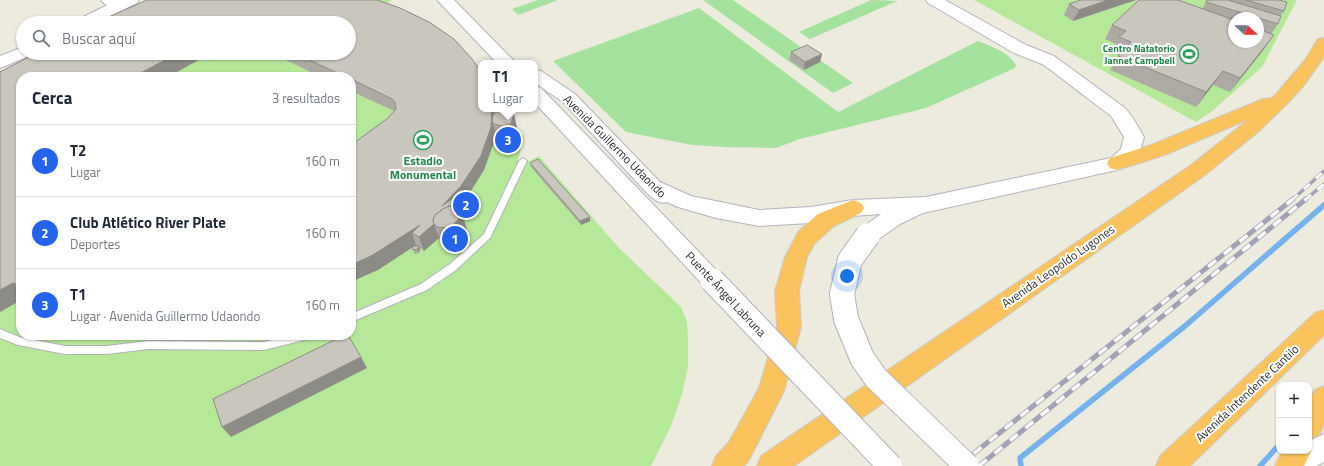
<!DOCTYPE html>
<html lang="es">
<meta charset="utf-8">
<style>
body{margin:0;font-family:"Titillium Web",sans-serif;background:#f2f2f3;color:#1f2937}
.controls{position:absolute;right:12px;bottom:12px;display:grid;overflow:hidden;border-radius:8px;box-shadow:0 1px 3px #0004}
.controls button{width:36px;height:36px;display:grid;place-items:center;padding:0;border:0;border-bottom:1px solid #e0e1e3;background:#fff;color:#1f2937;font:20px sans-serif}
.compass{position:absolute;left:1228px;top:12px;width:36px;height:36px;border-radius:50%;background:#fff;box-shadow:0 1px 3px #0004;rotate:112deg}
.you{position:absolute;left:847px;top:276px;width:14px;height:14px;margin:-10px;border:3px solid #fff;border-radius:50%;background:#1a73e8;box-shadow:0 0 0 6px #1a73e833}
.badge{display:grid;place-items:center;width:26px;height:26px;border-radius:50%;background:#2563eb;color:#fff;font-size:13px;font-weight:700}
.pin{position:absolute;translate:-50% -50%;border:2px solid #fff;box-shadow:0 1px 4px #0006}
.popup{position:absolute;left:478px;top:60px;width:60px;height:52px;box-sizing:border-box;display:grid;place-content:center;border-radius:8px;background:#fff;filter:drop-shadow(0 1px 3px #0005);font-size:13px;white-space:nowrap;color:#747a83}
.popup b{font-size:15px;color:#1f2937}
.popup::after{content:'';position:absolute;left:50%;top:100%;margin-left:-8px;border:8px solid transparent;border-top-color:#fff}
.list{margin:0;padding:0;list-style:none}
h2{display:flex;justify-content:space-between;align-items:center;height:52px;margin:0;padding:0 16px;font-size:17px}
h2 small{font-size:13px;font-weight:400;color:#747a83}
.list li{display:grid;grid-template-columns:26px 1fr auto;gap:12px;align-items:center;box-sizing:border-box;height:72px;padding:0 16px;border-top:1px solid #e0e1e3}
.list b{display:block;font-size:15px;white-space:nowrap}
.list p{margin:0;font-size:13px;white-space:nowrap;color:#747a83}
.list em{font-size:13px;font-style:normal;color:#747a83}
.icon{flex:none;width:22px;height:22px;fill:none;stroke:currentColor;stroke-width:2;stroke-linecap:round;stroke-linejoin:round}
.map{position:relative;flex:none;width:1324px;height:466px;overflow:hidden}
.search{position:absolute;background:#fff;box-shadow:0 1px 3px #0004;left:16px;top:16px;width:340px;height:44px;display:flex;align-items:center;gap:10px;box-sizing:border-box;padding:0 14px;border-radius:22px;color:#747a83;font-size:15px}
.panel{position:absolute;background:#fff;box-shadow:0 1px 3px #0004;left:16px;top:72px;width:340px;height:268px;border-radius:16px}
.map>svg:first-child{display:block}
.green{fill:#a5e29d}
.pitch{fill:#b5e999;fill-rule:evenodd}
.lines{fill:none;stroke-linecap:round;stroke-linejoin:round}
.stream{stroke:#75b2ec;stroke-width:5.5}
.service-casing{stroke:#b2b2bf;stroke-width:2}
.minor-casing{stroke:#b2b2bf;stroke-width:2}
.secondary-casing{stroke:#b2b2bf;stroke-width:2}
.motorway-casing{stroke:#ccc;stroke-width:2}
.service{fill:#fff;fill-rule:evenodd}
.minor{fill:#fff;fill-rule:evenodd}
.secondary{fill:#fff;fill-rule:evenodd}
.motorway{fill:#fac35d;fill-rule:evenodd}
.rail-far1-casing{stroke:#a3a1b5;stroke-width:3.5}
.rail-casing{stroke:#a3a1b5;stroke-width:5}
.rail-far1{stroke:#fff;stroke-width:2.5;stroke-dasharray:8;stroke-linecap:butt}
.rail{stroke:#fff;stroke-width:3.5;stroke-dasharray:10;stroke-linecap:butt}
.secondary-bridge-casing{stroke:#b2b2bf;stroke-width:26;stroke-linecap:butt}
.secondary-bridge{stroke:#fff;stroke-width:24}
.wall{fill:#adaaa3;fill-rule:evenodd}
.shaded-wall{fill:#8d8b85}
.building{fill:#c9c6be;stroke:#8d8b85}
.labels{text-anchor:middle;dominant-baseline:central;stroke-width:4;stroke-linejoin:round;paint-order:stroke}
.far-leisure-label{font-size:10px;font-weight:bold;fill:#27864d;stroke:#fff;text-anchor:end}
.street-label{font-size:12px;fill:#2c2c2c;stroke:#fff}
.leisure-label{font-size:12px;font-weight:bold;fill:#27864d;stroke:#fff}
</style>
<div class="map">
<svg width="1324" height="466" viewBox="0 0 1324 466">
<rect width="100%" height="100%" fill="#edeade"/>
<g class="green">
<path d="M538,0H558L518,15L512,9Z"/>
<path d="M703,0H733L853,83L833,93Z"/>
<path d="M871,0L897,1L810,39L799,32Z"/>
<path d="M699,8L838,112L978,41C991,46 1010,53 1016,65L1015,68L926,108L800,139L776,148L725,147L692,145L626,132L553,61Z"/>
</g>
<g class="pitch">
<path d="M189,0H392L375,11L481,109H493L494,111L502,112L524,137L518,160L529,161L539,156L619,248L681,307L687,322L688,338V367L682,394L671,426L651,466H0V92L21,80V335H351V77H27L73,53H349V23Z"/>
<path d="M974,0H1297L1262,67L1211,112L1196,122ZM1234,18H1258V42H1234Z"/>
</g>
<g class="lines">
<g class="stream">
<path d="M1021,466L1020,458L1185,326L1324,205"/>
<path d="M1260,466L1279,445"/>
</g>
<g class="service-casing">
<g id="service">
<path d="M523,158L527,161L490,238L456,270L427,290L351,322V314L421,284L450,264L484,234L519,161Z"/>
<path d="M0,329L19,337L65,346H107L148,341L264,342L291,335H313L312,338L264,350L148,349L107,354H65L18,345L0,338Z"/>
</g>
</g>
<g class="minor-casing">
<path id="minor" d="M101,0H117L126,6L124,9C116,11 105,6 101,0Z"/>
</g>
<g class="secondary-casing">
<g id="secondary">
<path d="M118,0H139L137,3L96,23H75L77,20Z"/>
<path d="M437,0H454L516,63H497Z"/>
<path d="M926,0H945L1026,45L1054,56L1125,108L1133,118L1144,137C1140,153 1135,165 1117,170L923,213L900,224L876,241L868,243L860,241L857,235L860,229L881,214L853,216L811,223L759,226L716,218L678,207L667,202C658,205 652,197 646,192L563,102L535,83V70L541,71L575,94L660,182L691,196L759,210L811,207L853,200L926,197L1111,158L1121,149L1124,137L1111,116L1048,68L1042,64L1014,53L928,3Z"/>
<path d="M23,47V53H31L29,56L0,68V56Z"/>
<path d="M535,86L541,88L720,274L724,280L720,286L712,289L704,286L535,103Z"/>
<path d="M1324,434V462L1316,466H1275C1283,448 1291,451 1309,451V441Z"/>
</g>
</g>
<g class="motorway-casing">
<g id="motorway">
<path d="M1324,38V57L1305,84L1290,101L1258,132L1205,175L794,466H757L761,456L1191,165L1249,119L1165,155L1117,170L1110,168L1107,163L1110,158L1151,145L1263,99L1272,98L1277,93L1305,60L1318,39Z"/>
<path d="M853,200L861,203L864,208L861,213L834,226L815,243L807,257L799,291L801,327L784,391L749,460L744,466H712L716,456L729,442L759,388L777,327L775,291L785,257L799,231L818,214Z"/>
<path d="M1324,310V335L1190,466H1156L1160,456L1315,313Z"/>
<path d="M1324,386V424L1319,435L1309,438V400L1315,390Z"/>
<path d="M1309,447L1311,451L1304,466H1275L1282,451H1309Z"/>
</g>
</g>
<use href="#service" class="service"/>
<use href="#minor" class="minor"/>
<use href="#secondary" class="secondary"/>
<use href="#motorway" class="motorway"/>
<g class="rail-far1-casing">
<g id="rail-far1">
<path d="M1292,200L1324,171"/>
<path d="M1305,200L1324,184"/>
</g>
</g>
<g class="rail-casing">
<g id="rail">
<path d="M958,466L1293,199"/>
<path d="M979,466L1306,199"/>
</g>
</g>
<use href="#rail-far1" class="rail-far1"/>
<use href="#rail" class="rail"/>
<g class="secondary-bridge-casing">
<g id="secondary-bridge">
<path d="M868,235L850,260L842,294L846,319L862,358L876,378L967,466"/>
<path d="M712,280L890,466"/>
</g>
</g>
<use href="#secondary-bridge" class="secondary-bridge"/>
</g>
<g class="wall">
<path d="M377,0L481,109H493L494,114L519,137L516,146L507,149L499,147L497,143L495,131L494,142L484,170L465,200L460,206L466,210L465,213L463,214L469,237L460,248L454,250L445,249L442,246L439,238L424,251L420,248V250L419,253L415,254L412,248L413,247L378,270L388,118L394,111L351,91V77H321L271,53H349Z"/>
<path d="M1136,0L1073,21L1064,15L1069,4Z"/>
<path d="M1207,0H1279L1284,11L1280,16L1278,24L1271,34L1274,35L1264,49L1230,92L1213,85L1196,107L1110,70L1118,56L1119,55L1112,52L1116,44L1105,39L1112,25L1202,9ZM1234,18H1258V42H1234Z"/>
<path d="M791,52L822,54L820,62L804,70L789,60Z"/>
<path d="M36,53H211L168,77H21V300L0,312V72Z"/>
<path d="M530,163L590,221L581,225L531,167Z"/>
</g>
<g class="shaded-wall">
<path d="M1108,0H1136L1073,21L1079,10Z"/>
<path d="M1274,35L1264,49L1230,92L1240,78Z"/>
<path d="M178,53H211L168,77H133Z"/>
<path d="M822,54L820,62L804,70L805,62Z"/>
<path d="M1223,71L1213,85L1196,107L1206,92Z"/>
<path d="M492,109H493L495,124L492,121L495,131L494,142L484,170L465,200L460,206H465L466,210L465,213L462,214L469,237L460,248L454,250L447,228L434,224L439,238L424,251L419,237L412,233L416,245L378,270L351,282V265L442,206Z"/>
<path d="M514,114L519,137L516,146L507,149L502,126Z"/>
<path d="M590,217V221L581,225L580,221Z"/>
<path d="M419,246L420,250L419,253L418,249Z"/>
<path d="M13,283L21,290V300L0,312V290Z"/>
<path d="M361,357L367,368L231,437L222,427Z"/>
</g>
<g class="building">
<path d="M147,0H377L400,8L429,22L454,39L473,60L481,72V109H492L491,127L481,156L461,186L442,206L452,199L459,202L453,207L449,206L443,209L435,215L433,220L434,224L419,237L412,233L420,225L371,256L351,265V145L388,118L396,109L395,102L392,99L351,79V77H346L294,53H349V23H95Z"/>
<path d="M1081,0H1108L1079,10L1069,4Z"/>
<path d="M1139,0H1178L1234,20V42H1258V29L1274,35L1240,78L1223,71L1206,92L1118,56L1131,42L1119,37L1126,31L1112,25Z"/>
<path d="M1207,0H1228L1281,16L1278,24L1206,2Z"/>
<path d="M1246,0H1279L1287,2L1284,11Z"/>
<path d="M807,45L822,54L805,62L791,52Z"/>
<path d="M36,53H178L133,77H21V286L13,283L0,290V72Z"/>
<path d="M509,110L513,111L514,114L511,124L502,126L494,124L492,121L493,115L496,112Z"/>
<path d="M538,159L590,217L580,221L530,163Z"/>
<path d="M449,206L459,208L463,214L453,225L447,228L437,227L434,224L433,220L435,215L443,209Z"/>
<path d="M460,206H465L464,209L461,210Z"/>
<path d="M414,246H419L418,249L413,250L412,248Z"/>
<path d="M345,335H348L361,357L222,427L213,399Z"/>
</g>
<defs>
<g id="stadium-ring" transform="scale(1)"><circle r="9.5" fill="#fff" stroke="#2e9e5b" stroke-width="1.5"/><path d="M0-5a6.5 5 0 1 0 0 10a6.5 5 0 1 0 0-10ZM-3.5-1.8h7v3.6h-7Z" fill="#2e9e5b"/></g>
</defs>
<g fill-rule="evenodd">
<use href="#stadium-ring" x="1189" y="54"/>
<use href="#stadium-ring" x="423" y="140"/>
</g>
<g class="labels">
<g class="far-leisure-label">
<text x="1175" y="48">Centro Natatorio<tspan x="1175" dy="12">Jannet Campbell</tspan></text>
</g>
<g class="street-label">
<text transform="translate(615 146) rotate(45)">Avenida Guillermo Udaondo</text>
<text transform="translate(1058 266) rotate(-35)">Avenida Leopoldo Lugones</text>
<text transform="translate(726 294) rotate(47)">Puente Ángel Labruna</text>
<text transform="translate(1247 393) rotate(-43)">Avenida Intendente Cantilo</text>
</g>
<g class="leisure-label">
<text x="423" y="160">Estadio<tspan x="423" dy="14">Monumental</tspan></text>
</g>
</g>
</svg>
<div class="controls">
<button>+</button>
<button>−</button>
</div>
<svg class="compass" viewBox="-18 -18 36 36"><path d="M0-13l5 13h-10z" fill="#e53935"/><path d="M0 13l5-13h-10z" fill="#747a83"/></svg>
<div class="you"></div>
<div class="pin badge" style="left:455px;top:239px">1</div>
<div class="pin badge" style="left:466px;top:205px">2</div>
<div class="pin badge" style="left:508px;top:140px">3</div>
<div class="popup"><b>T1</b>Lugar</div>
<div class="search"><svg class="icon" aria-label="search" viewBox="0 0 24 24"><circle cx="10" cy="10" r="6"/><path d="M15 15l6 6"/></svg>Buscar aquí</div>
<section class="panel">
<h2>Cerca<small>3 resultados</small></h2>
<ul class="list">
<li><span class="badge">1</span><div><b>T2</b><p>Lugar</p></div><em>160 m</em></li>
<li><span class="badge">2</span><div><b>Club Atlético River Plate</b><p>Deportes</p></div><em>160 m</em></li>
<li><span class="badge">3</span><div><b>T1</b><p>Lugar · Avenida Guillermo Udaondo</p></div><em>160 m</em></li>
</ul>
</section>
</div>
